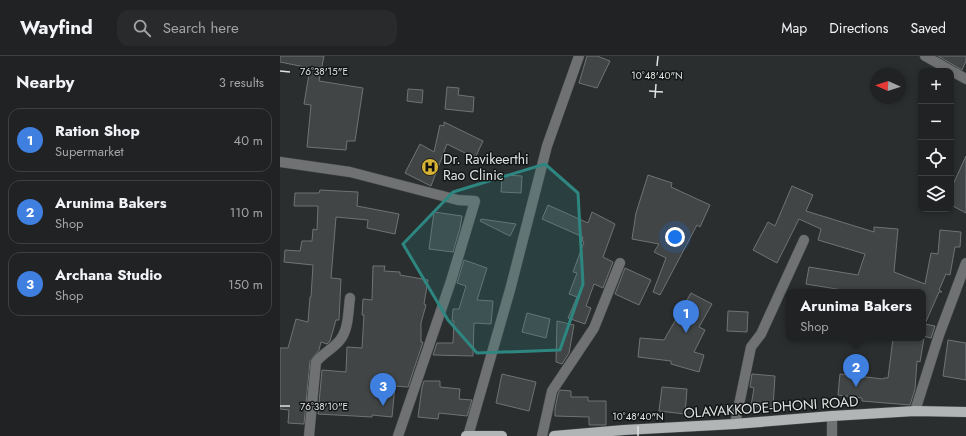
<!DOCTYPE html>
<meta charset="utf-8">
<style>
body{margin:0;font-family:Jost,sans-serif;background:#282a2b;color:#f1f3f6}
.controls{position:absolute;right:12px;top:12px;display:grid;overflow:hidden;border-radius:8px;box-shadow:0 2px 6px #0003}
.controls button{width:36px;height:36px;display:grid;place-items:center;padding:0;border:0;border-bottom:1px solid #3d3f41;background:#202223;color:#f1f3f6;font:20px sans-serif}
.compass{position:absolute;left:590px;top:12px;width:36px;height:36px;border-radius:50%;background:#202223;box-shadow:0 2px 6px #0003;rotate:273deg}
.you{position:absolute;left:395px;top:181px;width:14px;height:14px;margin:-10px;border:3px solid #fff;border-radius:50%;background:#1a73e8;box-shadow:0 0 0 6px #1a73e833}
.badge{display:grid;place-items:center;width:26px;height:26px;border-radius:50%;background:#0b8043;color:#fff;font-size:13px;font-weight:700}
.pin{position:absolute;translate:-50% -33px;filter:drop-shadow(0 1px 2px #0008)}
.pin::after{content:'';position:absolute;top:21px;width:14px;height:12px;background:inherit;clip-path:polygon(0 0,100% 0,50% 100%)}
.popup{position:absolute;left:506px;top:233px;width:140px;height:52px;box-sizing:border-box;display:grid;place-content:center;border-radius:8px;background:#202223;filter:drop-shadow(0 1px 3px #0005);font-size:13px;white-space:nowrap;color:#a2a4a6}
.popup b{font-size:15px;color:#f1f3f6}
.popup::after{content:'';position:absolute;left:50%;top:100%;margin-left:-8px;border:8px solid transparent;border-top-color:#202223}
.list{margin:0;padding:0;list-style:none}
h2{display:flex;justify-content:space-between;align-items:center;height:52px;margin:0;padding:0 16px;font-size:17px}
h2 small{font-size:13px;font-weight:400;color:#a2a4a6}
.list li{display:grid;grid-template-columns:26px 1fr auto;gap:12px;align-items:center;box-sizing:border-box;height:64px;margin:0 8px 8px;padding:0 8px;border:1px solid #3d3f41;border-radius:12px}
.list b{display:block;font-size:15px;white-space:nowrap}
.list p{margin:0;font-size:13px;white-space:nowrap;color:#a2a4a6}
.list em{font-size:13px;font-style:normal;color:#a2a4a6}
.icon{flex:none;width:22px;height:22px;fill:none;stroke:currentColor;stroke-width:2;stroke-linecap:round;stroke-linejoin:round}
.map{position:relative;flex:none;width:686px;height:380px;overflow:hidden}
header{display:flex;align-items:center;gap:24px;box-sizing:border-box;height:56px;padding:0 20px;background:#202223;border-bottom:1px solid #3d3f41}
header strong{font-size:19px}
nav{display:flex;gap:22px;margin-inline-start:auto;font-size:14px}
.search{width:280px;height:36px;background:#282a2b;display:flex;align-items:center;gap:10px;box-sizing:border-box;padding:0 14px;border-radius:12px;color:#a2a4a6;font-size:15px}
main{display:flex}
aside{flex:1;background:#202223}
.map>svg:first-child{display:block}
.building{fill:#414546;stroke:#6f7375}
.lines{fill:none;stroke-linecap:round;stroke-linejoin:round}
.minor-casing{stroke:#474b4c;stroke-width:11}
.major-casing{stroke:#474b4c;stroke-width:11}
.minor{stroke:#6f7172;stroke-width:10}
.major{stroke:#b1b5b6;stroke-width:10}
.marked{fill:#2e8680;fill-opacity:0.2;stroke:#2e8680;stroke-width:3;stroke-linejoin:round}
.ticks{fill:none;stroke:#e0e3e3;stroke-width:1.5}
.labels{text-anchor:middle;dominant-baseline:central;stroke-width:3;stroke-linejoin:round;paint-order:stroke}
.poi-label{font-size:14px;fill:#e0e3e3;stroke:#141616;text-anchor:start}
.street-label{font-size:14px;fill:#e0e3e3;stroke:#141616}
.ticks-label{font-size:10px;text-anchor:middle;fill:#e0e3e3;stroke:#141616;stroke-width:3;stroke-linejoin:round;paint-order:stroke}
</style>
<header>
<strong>Wayfind</strong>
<div class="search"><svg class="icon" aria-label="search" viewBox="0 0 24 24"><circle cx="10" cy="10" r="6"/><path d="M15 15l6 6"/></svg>Search here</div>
<nav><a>Map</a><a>Directions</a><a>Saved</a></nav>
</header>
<main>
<aside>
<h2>Nearby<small>3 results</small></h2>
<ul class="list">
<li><span class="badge" style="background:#3f7fe0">1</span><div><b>Ration Shop</b><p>Supermarket</p></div><em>40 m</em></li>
<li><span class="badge" style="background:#3f7fe0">2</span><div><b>Arunima Bakers</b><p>Shop</p></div><em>110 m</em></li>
<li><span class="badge" style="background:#3f7fe0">3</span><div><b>Archana Studio</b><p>Shop</p></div><em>150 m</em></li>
</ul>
</aside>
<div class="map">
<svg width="686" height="380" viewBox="0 0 686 380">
<rect width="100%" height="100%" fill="#2a2e2f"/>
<g class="building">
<path d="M0,0H44L39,25L83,32L75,85H67L66,94L27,91L31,49L24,48L30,12L0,6Z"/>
<path d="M307,0H317L330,5L317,32L299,27Z"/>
<path d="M658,0H686V5L682,14Z"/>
<path d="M167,31L179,32L178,39L194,41L193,56L165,53Z"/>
<path d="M128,33L143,34L142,47L127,45Z"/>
<path d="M164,66L203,85L195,102L167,88L151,130L125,117L140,88L154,96L160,69L164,70Z"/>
<path d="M686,100V157L671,149V133Z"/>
<path d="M222,119L242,120L241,137L221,136Z"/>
<path d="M368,119L392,127L391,131L430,149L420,171L417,169L380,239L373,236L386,202L374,196L379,188L352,183L356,157Z"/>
<path d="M512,130L533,139L526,155L594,176V171L618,173L614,216L645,228L651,197L658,198L660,174L681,176L680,191H675L670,219L666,218L659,234L662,236H659L645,268L655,270L651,282L643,280V236H575L526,228L529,211L578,219L585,198L538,184L541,173L519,163L497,207L473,194L488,166L495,170Z"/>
<path d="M40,134L78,136L77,150L119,158L115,178L87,172L88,164L56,161L51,222L61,223L59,264H56L50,285L47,288L41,286L39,294L30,305L24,368L8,367L9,354L0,353V292H8L16,263L28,266L30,241H31L33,209L4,206L5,194L20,195L22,185H32L33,173L37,174L38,150H14L15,137H39Z"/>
<path d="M268,149L308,167L312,156L335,168L323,201L333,206L323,232L314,228L306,250L311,252L305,268L288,262L297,241L289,238L297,217L293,216L304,186L302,185L303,181L262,163Z"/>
<path d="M154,156L182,160L180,172L173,196L149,193Z"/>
<path d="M201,163L236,168L230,180L200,165Z"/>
<path d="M184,204L207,212L197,244L213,245L211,268L194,267L193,300L153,299L157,287H173L174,265H172L173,253H179L186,230L177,227Z"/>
<path d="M93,210H105L104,215L120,216V219L148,224L144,248L146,249L141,267V286H143L128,331L115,330L112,361L92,359V361L38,358L42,314L66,316L67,291L82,292L84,259H82L83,243L92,244Z"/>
<path d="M345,212L371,224L359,249L335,238Z"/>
<path d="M411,237L432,248L419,271L425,274L414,296L424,299L419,316L391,308V305L358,301L360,282L384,284Z"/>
<path d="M448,255L468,256L467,276L447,275Z"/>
<path d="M247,257L270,263L266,282L242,276Z"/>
<path d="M277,265L294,269L289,297L282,308L276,306Z"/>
<path d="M613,282H644L640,306L637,305L635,333L630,349L582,345V342L558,339L560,318L603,323L604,322H608Z"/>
<path d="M668,284L686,287V324L663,320Z"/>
<path d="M222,318L256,326L249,355L216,347Z"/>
<path d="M472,318L495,320L493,351L471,350L474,332L470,331Z"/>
<path d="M144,325H160V331L180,333L179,343L192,344L187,360L159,357L158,363L138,361L142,331Z"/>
<path d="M382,331L407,333L405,358L379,355Z"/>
<path d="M280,334L291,335V341H308V345H326V369H309V361L275,360V353L278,338Z"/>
</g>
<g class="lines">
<g class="minor-casing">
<g id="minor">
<path d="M645,0L686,23"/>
<path d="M0,106L70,116L178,144L195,145L171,225L118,380"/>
<path d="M635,355L659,279L686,207"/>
<path d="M552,360V380"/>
<path d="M455,368L471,291L481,278L524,184"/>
<path d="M29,380L36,306C43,297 53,293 60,284C69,273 68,255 70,242"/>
<path d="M188,380L230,234L267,90L299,0"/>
<path d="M262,380L272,335L314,272L340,207"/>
</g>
</g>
<g class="major-casing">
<g id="major">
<path d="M186,380H222"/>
<path d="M274,380L344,374L455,368L552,360L635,355L686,356"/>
</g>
</g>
<use href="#minor" class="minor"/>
<use href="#major" class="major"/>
</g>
<path class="marked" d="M265,108L298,137L303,228L280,294L197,297L168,264L123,188L173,136Z"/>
<path class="ticks" d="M377,10L378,0M0,15L10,16M369,35L383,36M375,42L376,28M0,350H10M358,380V370"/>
<defs>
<g id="hospital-disc" transform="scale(0.9)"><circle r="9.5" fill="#d8b434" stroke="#141616"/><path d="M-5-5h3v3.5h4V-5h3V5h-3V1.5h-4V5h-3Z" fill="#111"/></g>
</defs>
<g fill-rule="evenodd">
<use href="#hospital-disc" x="150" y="111"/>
</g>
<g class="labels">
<g class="poi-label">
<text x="163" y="103">Dr. Ravikeerthi<tspan x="163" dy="16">Rao Clinic</tspan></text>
</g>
<g class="street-label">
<text transform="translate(491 351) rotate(-4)">OLAVAKKODE-DHONI ROAD</text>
</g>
</g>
<g class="ticks-label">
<text x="44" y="19">76°38'15"E</text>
<text x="377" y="23">10°48'40"N</text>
<text x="44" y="354">76°38'10"E</text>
<text x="358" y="364">10°48'40"N</text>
</g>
</svg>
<div class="controls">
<button>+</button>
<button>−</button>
<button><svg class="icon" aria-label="locate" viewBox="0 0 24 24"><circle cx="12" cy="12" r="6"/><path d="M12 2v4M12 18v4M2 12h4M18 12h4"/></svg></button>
<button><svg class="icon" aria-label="layers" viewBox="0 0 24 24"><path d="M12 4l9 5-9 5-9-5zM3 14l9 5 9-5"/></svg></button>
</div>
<svg class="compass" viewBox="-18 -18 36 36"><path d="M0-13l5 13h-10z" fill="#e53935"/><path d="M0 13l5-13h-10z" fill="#a2a4a6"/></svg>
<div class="you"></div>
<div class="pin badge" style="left:406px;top:277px;background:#3f7fe0">1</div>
<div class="pin badge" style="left:576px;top:331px;background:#3f7fe0">2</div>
<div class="popup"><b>Arunima Bakers</b>Shop</div>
<div class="pin badge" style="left:103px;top:350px;background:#3f7fe0">3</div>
</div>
</main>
